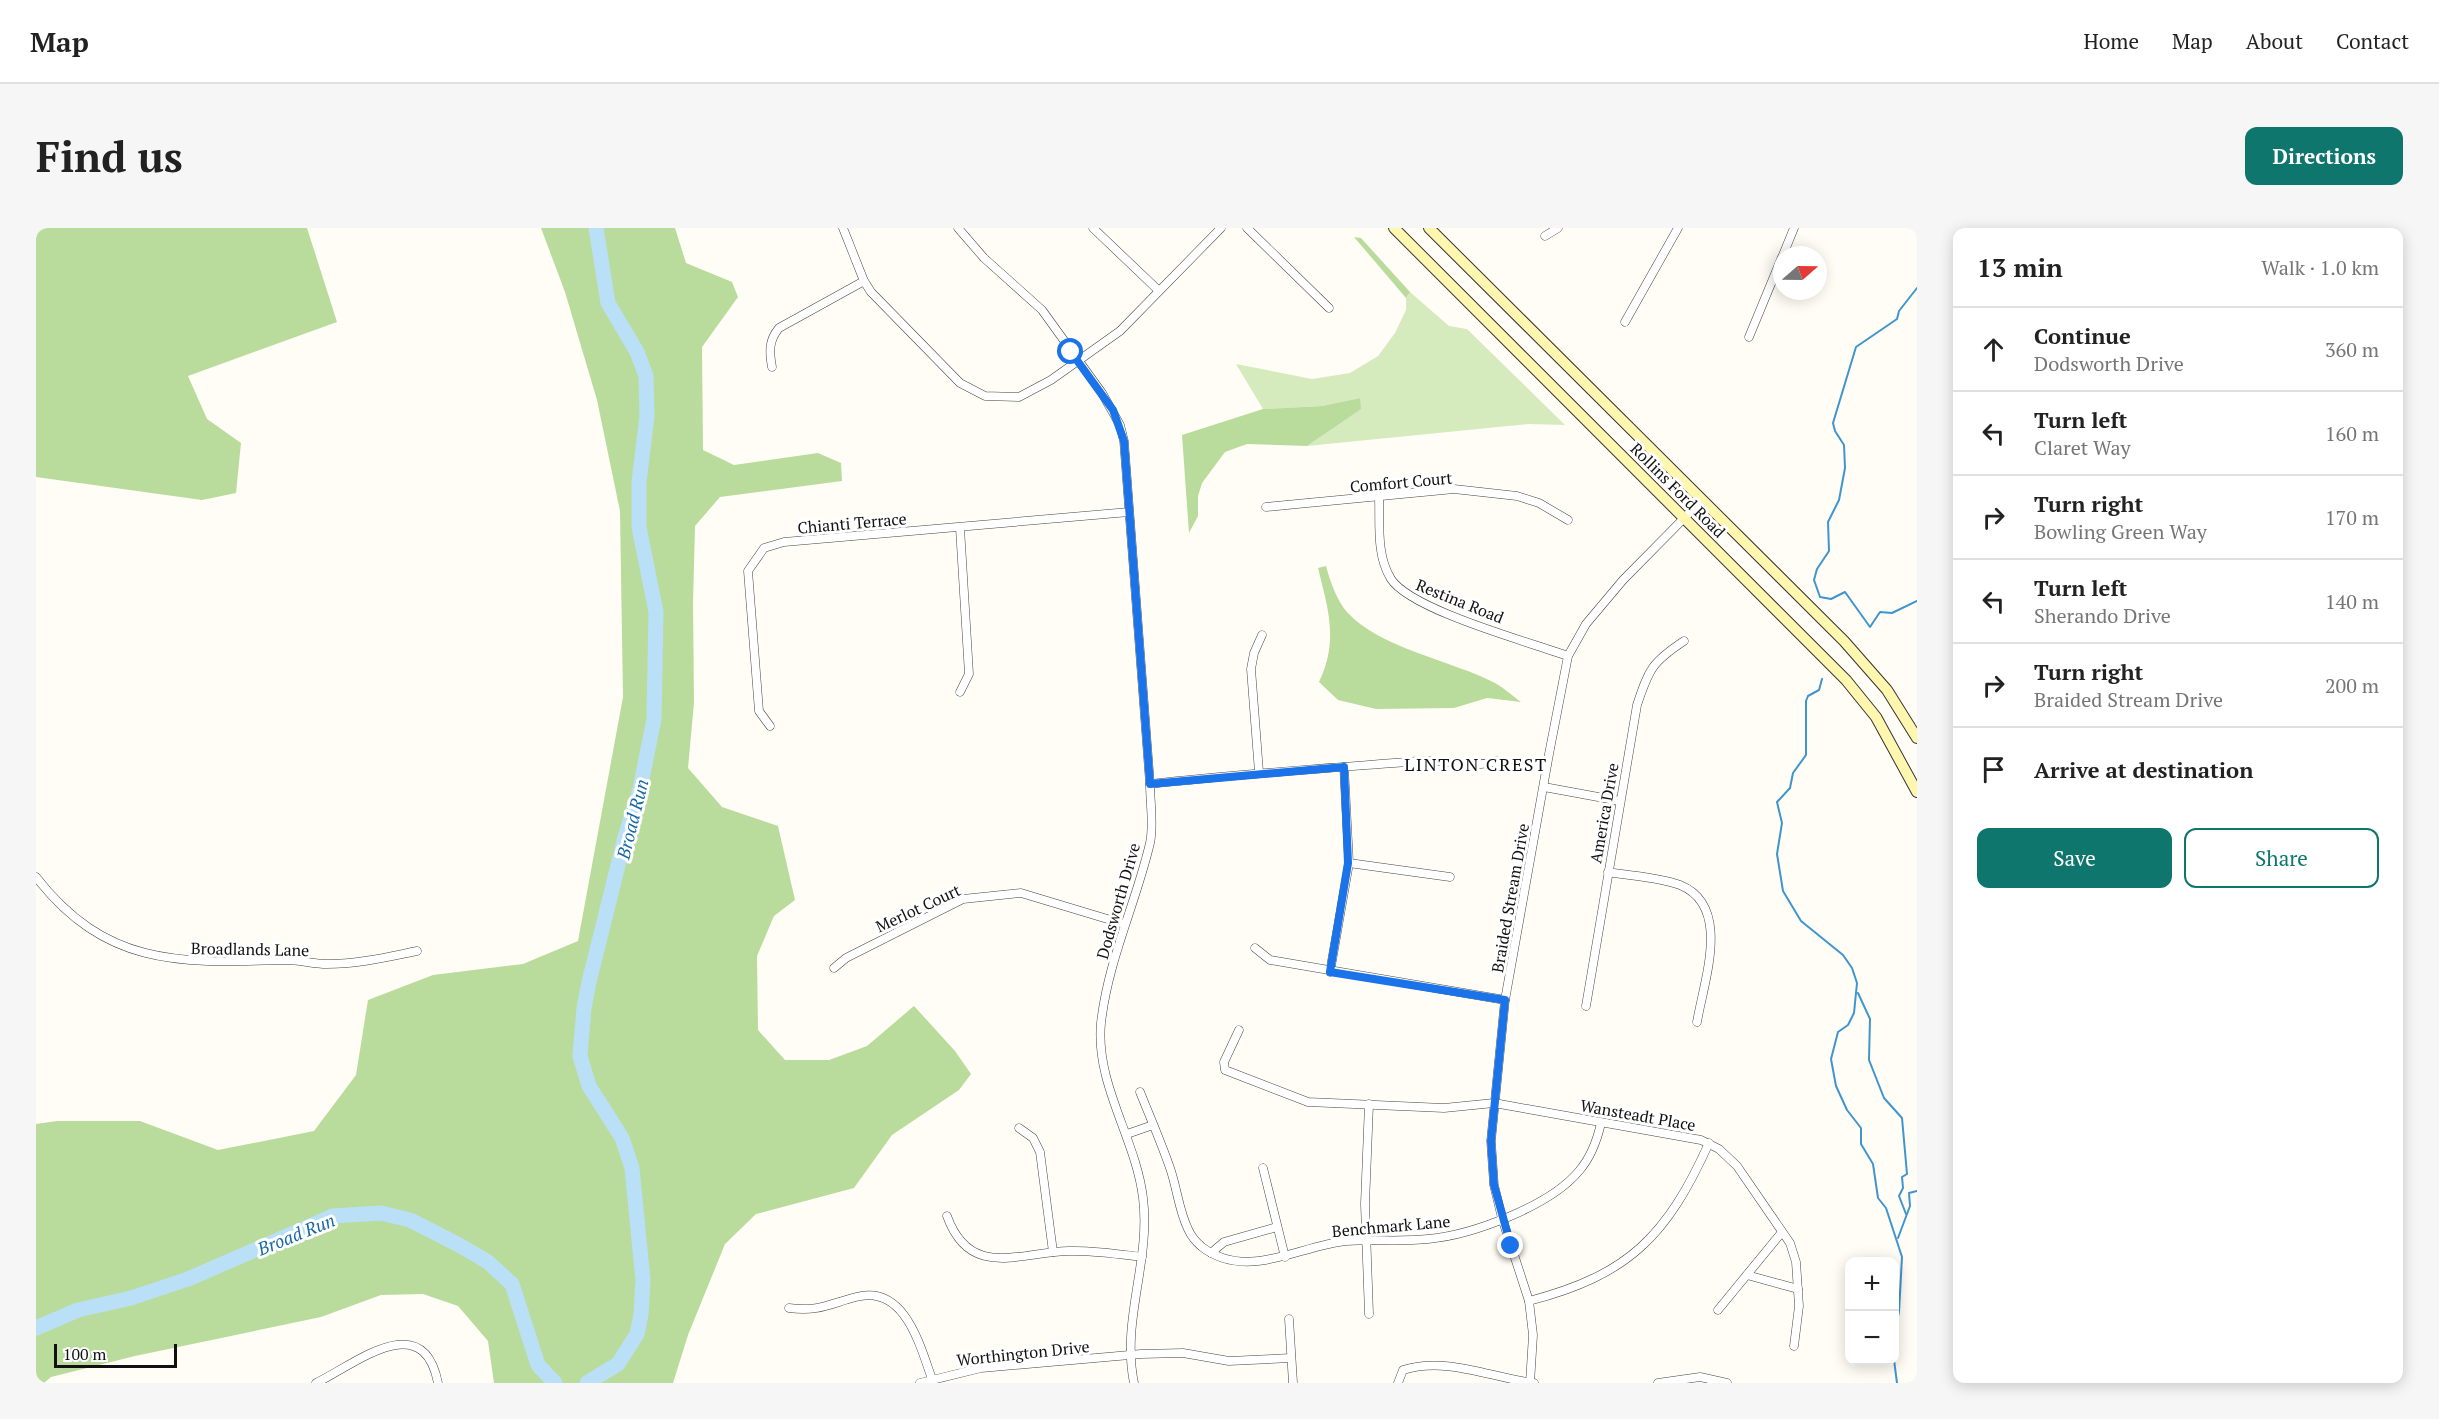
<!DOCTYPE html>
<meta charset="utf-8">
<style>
body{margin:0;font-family:"PT Serif",serif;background:#f6f6f6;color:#222}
.controls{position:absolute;right:18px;bottom:18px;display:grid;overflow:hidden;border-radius:12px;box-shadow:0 3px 15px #0003}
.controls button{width:54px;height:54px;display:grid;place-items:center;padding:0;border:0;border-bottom:2px solid #e0e0e0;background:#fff;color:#222;font:30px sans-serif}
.compass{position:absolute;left:1737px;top:18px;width:54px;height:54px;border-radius:50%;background:#fff;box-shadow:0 3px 15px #0003;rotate:70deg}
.scale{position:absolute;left:18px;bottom:15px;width:123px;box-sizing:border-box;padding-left:6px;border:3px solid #111;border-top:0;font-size:16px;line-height:21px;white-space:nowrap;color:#111;-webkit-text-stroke:4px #fff;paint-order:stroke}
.stop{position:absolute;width:18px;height:18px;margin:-14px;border:4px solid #1a73e8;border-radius:50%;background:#fff}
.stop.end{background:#1a73e8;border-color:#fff;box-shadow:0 2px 6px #0008}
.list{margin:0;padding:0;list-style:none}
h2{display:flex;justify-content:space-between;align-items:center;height:78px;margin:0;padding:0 24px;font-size:26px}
h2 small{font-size:20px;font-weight:400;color:#767676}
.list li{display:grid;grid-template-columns:39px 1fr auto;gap:18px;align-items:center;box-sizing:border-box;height:84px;padding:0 24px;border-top:2px solid #e0e0e0}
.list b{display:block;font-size:22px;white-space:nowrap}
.list p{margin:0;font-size:20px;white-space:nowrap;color:#767676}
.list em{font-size:20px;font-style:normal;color:#767676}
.actions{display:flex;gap:12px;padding:18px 24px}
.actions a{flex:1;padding:14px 0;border:2px solid #0f766e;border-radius:12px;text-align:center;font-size:21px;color:#0f766e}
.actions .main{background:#0f766e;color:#fff}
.icon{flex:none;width:33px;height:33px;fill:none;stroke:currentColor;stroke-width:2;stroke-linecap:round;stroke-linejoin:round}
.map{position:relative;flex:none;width:1881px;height:1155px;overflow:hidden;border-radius:12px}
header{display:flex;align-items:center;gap:36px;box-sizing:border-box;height:84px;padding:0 30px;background:#fff;border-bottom:2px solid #e0e0e0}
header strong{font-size:28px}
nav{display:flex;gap:33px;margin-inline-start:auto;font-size:21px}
.intro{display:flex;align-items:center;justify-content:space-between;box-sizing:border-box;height:144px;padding:0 36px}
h1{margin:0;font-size:42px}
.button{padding:15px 27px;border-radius:12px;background:#0f766e;color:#fff;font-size:21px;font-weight:700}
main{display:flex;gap:36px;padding:0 36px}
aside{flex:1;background:#fff;border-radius:12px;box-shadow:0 3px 15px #0003}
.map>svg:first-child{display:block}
.green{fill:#d5ebbd}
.forest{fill:#b9dc9c}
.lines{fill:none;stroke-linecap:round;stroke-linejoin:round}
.stream{stroke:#3f96cf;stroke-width:2}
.river{stroke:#b9e0f7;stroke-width:15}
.minor-casing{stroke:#444;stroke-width:9}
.secondary-casing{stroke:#333;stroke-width:12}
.minor{stroke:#fff;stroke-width:8}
.secondary{stroke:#fff6b0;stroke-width:10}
.route{stroke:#1a73e8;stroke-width:8}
.labels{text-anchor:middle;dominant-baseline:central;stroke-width:6;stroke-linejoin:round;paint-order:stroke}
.street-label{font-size:16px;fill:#111;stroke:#fff}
.neighbourhood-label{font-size:18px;letter-spacing:1.5px;fill:#111;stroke:#fff}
.water-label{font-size:18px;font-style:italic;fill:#1768a6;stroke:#fff}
</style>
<header>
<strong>Map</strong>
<nav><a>Home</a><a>Map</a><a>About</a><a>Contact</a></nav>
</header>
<div class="intro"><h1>Find us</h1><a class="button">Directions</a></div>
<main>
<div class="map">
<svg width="1881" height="1155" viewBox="0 0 1881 1155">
<rect width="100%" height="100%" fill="#fffdf5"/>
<path class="green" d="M1374,64L1413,98L1431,101L1529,197L1492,196L1271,218L1324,181V170L1286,178L1227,181L1200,136L1276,151L1314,145L1342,128L1359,105L1370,82V70Z"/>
<g class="forest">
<path d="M0,0H271L301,94L152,148L171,191L205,215L200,265L166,272L0,249Z"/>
<path d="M505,0H639L650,35L696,54L702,69L666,119L667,222L698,237L782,225L805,235L806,253L684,269L659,298L657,375L658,475L652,540L686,579L742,598L759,672L738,688L721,728L722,802L749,832H793L831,818L878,778L919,823L935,846L923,862L856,907L818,960L720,986L689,1016L652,1107L637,1155H458L452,1113L422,1078L387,1066L345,1067L285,1089L99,1128L15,1149L8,1155H0V896L21,893H104L182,922L278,903L320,847L332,772L397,747L487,736L542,713L587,469L584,283L561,172L529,64Z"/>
<path d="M1318,9L1325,10L1374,64L1370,70Z"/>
<path d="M1324,170L1325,181L1271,218L1211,216L1189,224L1166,255L1162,268V288L1153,305L1146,207L1227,181L1286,178Z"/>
<path d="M1290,338C1294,353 1301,373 1311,384C1343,420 1417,433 1459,455C1468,460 1477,468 1485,474L1451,470L1418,480L1340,481L1302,472L1283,454C1303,413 1292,381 1282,340Z"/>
</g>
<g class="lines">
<g class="stream">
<path d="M1881,60L1863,83L1861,91L1820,119L1797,195L1799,203L1808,217L1809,240L1803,272L1792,294L1793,323L1781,341L1778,352L1784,369L1795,371L1809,364L1834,399L1844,384L1856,385L1881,373"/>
<path d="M1786,451L1783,462L1772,468L1770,473V527L1757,545L1754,560L1741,574L1746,595L1741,626L1747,663L1765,693L1807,727L1816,740L1821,755L1818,785L1812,797L1802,804L1795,831L1800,858L1811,882L1825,900V916L1837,936L1842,970L1850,980L1866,1029L1863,1084L1858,1106"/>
<path d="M1822,765L1834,791L1833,832L1848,870L1866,890L1871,946L1866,949L1867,960L1863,968L1870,986"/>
<path d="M1862,1010L1874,978L1873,965L1881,963"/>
<path d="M1858,1132L1861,1155"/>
</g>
<g class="river">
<path d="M0,1100L42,1082L95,1070L152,1051L297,988L345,985L374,992L423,1017L452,1034L476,1056L502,1137L519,1155"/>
<path d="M551,1155L582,1136L601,1106L605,1086L607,1052L596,940L586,910L553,858L544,828L548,780L553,754L589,609L604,561L618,491L620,384L603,299V254L611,188L610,148L601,124L572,75L560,0"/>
</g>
<g class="minor-casing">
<g id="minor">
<path d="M807,0L828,53L835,64L924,155L949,168L983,169L1015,152L1084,103L1185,0"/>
<path d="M922,0L948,30L1006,82L1066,165L1084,197L1088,213L1114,556C1114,574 1118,597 1114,615C1100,675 1072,732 1065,795C1059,856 1100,911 1107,970C1115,1033 1085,1092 1098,1155"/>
<path d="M1057,0L1122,62"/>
<path d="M1211,0L1293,80"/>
<path d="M1509,8L1522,0"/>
<path d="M1747,27L1758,0"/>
<path d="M1589,94L1642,0"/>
<path d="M1713,109L1746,29"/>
<path d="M736,139C733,123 733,112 743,100L828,53"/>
<path d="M1343,269C1344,296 1340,327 1355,351C1375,382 1493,414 1532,428"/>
<path d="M1230,279L1418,261L1481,268L1503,275L1532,292"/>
<path d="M924,300L933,446L924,464"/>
<path d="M734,498L723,483L712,343L728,320L748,314L1093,284"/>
<path d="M1223,544L1215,441L1218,425L1226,407"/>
<path d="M1114,556C1204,546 1294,540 1384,533C1413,531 1431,542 1461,533"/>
<path d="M1508,559L1584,573"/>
<path d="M1313,635L1414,649"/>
<path d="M1572,644C1595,648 1623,649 1644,657C1696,678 1668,752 1661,794"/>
<path d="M0,649C71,740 146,735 250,732C264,732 277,736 291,736C322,736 351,729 381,723"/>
<path d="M1219,720L1234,732L1469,772"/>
<path d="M798,740L810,730L927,671L985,665L1088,696"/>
<path d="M1294,744L1313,635L1308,539"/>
<path d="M1550,778L1601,477C1613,441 1616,434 1648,413"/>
<path d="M1203,802L1188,834L1189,842L1272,874L1408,880L1458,875L1665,912L1683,921L1701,938L1754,1015L1760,1034L1763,1078L1758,1118"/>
<path d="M1104,864C1114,889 1125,914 1134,940C1141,960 1143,983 1152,1001C1155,1008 1160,1014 1166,1019C1211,1053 1262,1018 1310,1013C1337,1011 1365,1014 1392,1011C1436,1007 1514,978 1543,943C1555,929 1561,913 1565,895"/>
<path d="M1333,876L1329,976L1333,1086"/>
<path d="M983,900L997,910L1004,924L1017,1024"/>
<path d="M1091,906L1117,897"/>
<path d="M1227,940L1249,1029"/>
<path d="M911,988C934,1052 984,1024 1033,1023C1057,1022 1082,1026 1106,1029"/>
<path d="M1175,1025L1188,1014L1241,999"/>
<path d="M1711,1047L1762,1061"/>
<path d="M1493,1073C1593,1047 1631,1008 1673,915"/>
<path d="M753,1080C782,1084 793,1076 820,1069C869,1056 884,1118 896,1151"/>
<path d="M1682,1082L1746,1004"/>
<path d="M1253,1091L1257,1155"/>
<path d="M280,1155C318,1137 387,1078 402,1155"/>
<path d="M884,1155L945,1140L1105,1126L1147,1125L1193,1133L1255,1130"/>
<path d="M1362,1155L1367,1142C1410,1128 1456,1150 1498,1155"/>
<path d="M1494,1155L1497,1107L1493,1073L1466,990L1458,957L1455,913L1469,772L1513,526L1532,428L1550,396L1587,352L1666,272"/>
<path d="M1622,1155L1664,1149L1691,1155"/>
</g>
</g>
<g class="secondary-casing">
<g id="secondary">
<path d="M1358,0L1810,452L1840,489L1881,564"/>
<path d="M1393,0L1808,413L1851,462L1881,510"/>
</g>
</g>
<use href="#minor" class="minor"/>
<use href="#secondary" class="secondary"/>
</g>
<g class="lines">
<path class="route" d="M1035,124L1077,182L1088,213L1114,556L1308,539L1312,635L1294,744L1469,772L1455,913L1458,957L1475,1018"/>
</g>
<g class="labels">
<g class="street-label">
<text transform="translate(1365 254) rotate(-5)">Comfort Court</text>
<text transform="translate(1642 262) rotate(45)">Rollins Ford Road</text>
<text transform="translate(816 295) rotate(-5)">Chianti Terrace</text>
<text transform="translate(1424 373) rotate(22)">Restina Road</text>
<text transform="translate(1568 585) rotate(-80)">America Drive</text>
<text transform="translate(1474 670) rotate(-80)">Braided Stream Drive</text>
<text transform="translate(1082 673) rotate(-74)">Dodsworth Drive</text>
<text transform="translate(882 680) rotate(-25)">Merlot Court</text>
<text transform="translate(214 721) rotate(1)">Broadlands Lane</text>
<text transform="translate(1602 887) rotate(10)">Wansteadt Place</text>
<text transform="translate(1355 998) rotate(-5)">Benchmark Lane</text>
<text transform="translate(987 1125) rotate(-6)">Worthington Drive</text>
</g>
<g class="neighbourhood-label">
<text x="1440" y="536">LINTON CREST</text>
</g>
<g class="water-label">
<text transform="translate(596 591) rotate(-76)">Broad Run</text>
<text transform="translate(260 1006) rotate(-22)">Broad Run</text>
</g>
</g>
</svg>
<div class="controls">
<button>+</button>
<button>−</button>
</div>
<svg class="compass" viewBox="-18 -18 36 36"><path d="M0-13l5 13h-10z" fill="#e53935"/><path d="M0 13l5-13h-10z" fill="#767676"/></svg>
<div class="scale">100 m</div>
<div class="stop" style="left:1035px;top:124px"></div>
<div class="stop end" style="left:1475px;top:1018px"></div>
</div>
<aside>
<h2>13 min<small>Walk · 1.0 km</small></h2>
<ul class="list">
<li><svg class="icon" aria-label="ahead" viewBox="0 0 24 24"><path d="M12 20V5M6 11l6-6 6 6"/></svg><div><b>Continue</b><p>Dodsworth Drive</p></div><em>360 m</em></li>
<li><svg class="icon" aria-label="left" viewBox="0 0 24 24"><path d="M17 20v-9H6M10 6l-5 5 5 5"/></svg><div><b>Turn left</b><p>Claret Way</p></div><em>160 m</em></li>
<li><svg class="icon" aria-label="right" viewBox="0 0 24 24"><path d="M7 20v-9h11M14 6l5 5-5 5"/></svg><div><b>Turn right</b><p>Bowling Green Way</p></div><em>170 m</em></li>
<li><svg class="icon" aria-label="left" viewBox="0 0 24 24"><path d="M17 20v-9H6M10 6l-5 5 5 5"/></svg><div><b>Turn left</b><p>Sherando Drive</p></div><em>140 m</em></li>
<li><svg class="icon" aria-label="right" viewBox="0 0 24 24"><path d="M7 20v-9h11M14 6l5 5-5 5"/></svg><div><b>Turn right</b><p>Braided Stream Drive</p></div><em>200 m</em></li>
<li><svg class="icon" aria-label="arrive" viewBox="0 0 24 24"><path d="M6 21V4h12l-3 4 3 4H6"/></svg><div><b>Arrive at destination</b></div></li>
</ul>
<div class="actions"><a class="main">Save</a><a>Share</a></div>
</aside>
</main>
